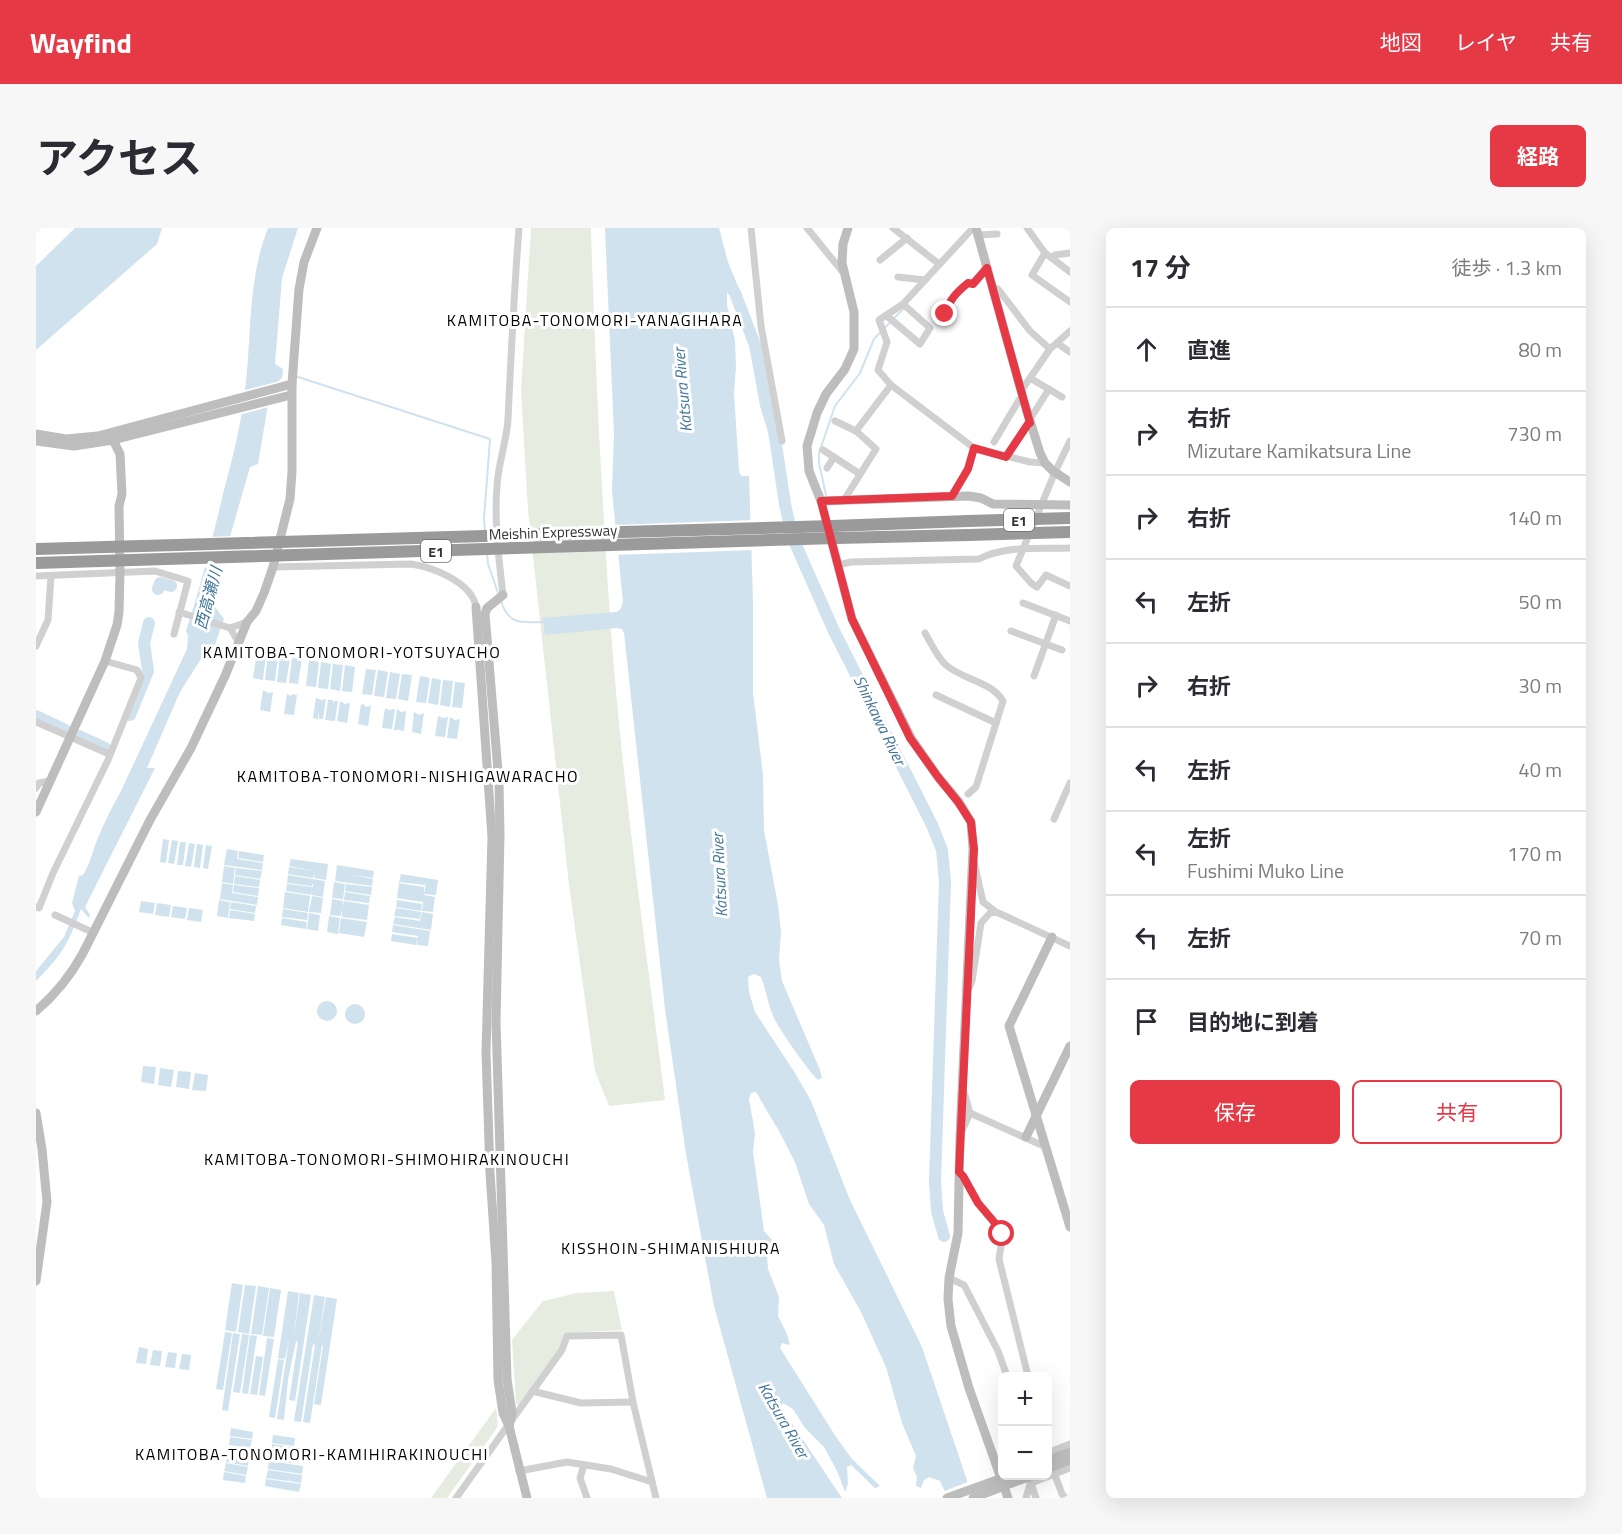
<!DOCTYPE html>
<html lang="ja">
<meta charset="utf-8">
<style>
body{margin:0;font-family:"Titillium Web","Noto Sans JP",sans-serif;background:#f7f7f7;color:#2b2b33}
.controls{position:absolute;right:18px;bottom:18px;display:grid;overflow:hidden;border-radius:9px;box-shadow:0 6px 24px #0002}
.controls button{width:54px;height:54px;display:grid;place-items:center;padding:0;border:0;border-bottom:2px solid #e1e1e2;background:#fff;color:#2b2b33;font:30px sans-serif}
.stop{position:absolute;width:18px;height:18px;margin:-14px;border:4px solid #e63946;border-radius:50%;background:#fff}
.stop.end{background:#e63946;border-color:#fff;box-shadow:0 2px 6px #0008}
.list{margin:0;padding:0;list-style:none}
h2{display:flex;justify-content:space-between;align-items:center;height:78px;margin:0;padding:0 24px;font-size:26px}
h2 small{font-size:20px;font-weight:400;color:#7c7c81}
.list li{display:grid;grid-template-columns:39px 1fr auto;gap:18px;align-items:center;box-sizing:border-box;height:84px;padding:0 24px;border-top:2px solid #e1e1e2}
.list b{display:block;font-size:22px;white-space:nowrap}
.list p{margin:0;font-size:20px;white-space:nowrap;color:#7c7c81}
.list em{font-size:20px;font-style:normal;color:#7c7c81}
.actions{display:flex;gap:12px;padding:18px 24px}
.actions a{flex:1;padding:14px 0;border:2px solid #e63946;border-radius:9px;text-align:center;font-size:21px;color:#e63946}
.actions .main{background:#e63946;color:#fff}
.icon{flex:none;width:33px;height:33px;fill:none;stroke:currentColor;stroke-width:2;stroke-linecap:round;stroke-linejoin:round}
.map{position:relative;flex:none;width:1034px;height:1270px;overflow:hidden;border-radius:9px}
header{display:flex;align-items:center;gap:36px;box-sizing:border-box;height:84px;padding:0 30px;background:#e63946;color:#fff}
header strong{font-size:28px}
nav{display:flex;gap:33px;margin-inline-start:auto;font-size:21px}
.intro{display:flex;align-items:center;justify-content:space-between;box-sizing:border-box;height:144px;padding:0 36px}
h1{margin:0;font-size:42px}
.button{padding:15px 27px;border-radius:9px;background:#e63946;color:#fff;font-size:21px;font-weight:700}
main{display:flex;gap:36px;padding:0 36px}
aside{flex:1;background:#fff;border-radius:9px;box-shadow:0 6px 24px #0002}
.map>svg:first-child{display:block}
.green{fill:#e6ecdf}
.water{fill:#cfe2ee}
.pier{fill:#fff}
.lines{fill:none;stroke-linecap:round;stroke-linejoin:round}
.stream{stroke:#cfe2ee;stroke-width:2}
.river{stroke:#cfe2ee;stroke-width:12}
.street{stroke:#d0d0d0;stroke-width:7}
.secondary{stroke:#bdbdbd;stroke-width:9}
.highway{stroke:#9a9a9a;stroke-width:12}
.secondary-bridge{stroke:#bdbdbd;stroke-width:9}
.highway-bridge{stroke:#9a9a9a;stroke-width:12}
.route{stroke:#e63946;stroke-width:8}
.labels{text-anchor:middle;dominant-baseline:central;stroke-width:6;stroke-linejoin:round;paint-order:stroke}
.shield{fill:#fff;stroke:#707070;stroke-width:1.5}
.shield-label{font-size:14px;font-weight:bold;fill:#333}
.street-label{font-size:15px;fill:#333;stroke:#fff}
.neighbourhood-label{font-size:16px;letter-spacing:1.5px;fill:#000;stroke:#fff}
.water-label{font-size:16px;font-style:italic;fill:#3f7597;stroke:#fff}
</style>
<header>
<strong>Wayfind</strong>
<nav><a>地図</a><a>レイヤ</a><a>共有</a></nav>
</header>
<div class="intro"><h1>アクセス</h1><a class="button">経路</a></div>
<main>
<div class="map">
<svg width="1034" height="1270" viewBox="0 0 1034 1270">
<rect width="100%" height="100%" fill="#fff"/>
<g class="green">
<path d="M495,0H555C559,139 566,278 576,417C588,569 610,721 629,872L573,878L559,843L533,657L492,282L485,162Z"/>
<path d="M578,1063L586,1102L529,1105L522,1123L484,1175L480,1177L476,1112L507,1073L541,1065Z"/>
<path d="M460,1180L462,1197L458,1204L411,1270H395Z"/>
</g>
<g class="water">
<path d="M39,0H126L121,16L0,122V38Z"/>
<path d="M232,0H262L246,50L239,136L247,141L246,150L235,159L222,236L214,239L179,361L177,376L188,391L176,425L165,431L144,464L111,540H119L49,679L54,687L53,690L45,681C32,716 27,726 0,753V743L28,709L39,683L36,675L43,648L47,647C55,634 56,625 61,612C68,595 76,579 85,563L151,421L152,408L150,403C165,358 176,312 187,266C196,232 205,198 209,163C216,107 211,54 232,0Z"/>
<path d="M569,0H683L692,34L706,68L696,69L694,62L691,61V77L699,113L700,139L698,165L703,243L705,248H713L717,373V465L727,547L728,602L742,677L745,704L743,732L746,753L784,842L786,850L782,852C773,844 743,801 738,790C732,776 730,762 725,749L718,746L712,749L713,764L719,784L759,845L775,873L814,972L886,1119L937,1270L909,1264L904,1253L893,1249L888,1252L885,1260L880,1258L881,1249L877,1240L880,1228L866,1195L850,1139L825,1084L798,1036L788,997L773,976L759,934L743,903L720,864L715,865L713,871L719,905L717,924L728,1003L737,1013L744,1017L746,1024L736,1022L731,1028L732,1041L743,1069L742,1088L751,1106L754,1117L746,1115L744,1120L800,1209L816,1231L844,1258L839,1260L815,1237L811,1239L812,1256L809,1264L801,1243L788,1219L769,1200L757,1181L747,1175L745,1179L806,1270H731L678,1078L650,926L629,781L588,405L586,401L581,400L509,407L507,390L580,384L584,382L587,374L576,263L578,206Z"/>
<path d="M221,425L230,426L227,452L217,450Z"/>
<path d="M232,426L242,428L239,453L229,452Z"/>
<path d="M244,428L254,430L250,455L241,454Z"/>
<path d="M256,430L266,431L262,456L253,455Z"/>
<path d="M273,432L283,434L280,459L270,458Z"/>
<path d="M285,434L295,436L292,461L282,460Z"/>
<path d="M297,436L307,437L304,463L294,461Z"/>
<path d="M309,437L319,439L316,464L306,463Z"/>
<path d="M330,441L340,442L336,467L326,466Z"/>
<path d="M342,442L352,444L348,469L338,468Z"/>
<path d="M354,444L364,446L360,471L350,470Z"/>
<path d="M366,446L376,447L372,473L362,471Z"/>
<path d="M384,448L394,450L390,475L380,474Z"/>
<path d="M396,450L405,452L402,477L392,475Z"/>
<path d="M407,452L417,453L414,479L404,477Z"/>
<path d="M419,454L429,455L426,480L416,479Z"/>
<path d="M227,462L232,465L237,464L234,484L224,482Z"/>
<path d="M251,466L256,468V466L261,467L258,487L248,486Z"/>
<path d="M280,470L285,472L290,471L287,491H283V483L282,491L277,490Z"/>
<path d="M292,472H297V476L298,473H302L299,493L289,492Z"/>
<path d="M304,473L309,476L314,475L311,495L301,493Z"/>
<path d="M325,476L329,477V479L335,478L332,498L322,496Z"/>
<path d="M349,480L353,482L359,481L356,501L346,500Z"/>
<path d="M361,481L365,484L370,483L368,503L363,502V499L362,502H358Z"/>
<path d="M378,484L383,487L388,485L385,506L376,504Z"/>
<path d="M402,488L407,490L412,489L409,509L399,508Z"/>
<path d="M414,489L419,492L424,491L421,511L411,510Z"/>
<path d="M127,611L133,612L130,635L124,634Z"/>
<path d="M136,612L142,613L138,636L132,635Z"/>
<path d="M144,614H150L147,637H141Z"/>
<path d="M153,615L159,616L155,639L149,638Z"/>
<path d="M161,616L167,617L164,640L158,639Z"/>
<path d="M170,617L176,618L172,641L167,640Z"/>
<path d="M191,621L202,623L201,631L227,635L226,642L188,637Z"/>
<path d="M203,623L228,627L227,634L202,630Z"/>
<path d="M255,631L292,636L290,652L278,650L279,644L277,650L252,646L253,639L279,643L253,638Z"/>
<path d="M301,637L338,643L337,650L311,646L337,651L336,658L299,653Z"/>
<path d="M188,638L199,640L197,656L186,654Z"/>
<path d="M200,640L226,643L224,651L199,647Z"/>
<path d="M365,646L402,652L400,667L388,666L390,654L389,657L363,654Z"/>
<path d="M252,647L289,653L287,669L276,667V664L275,667L250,663L251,656L277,659V654L276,658L251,655Z"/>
<path d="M199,648L224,652L223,659L198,656Z"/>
<path d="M298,654L309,656L307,671L296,670Z"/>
<path d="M186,655L197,657L196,665L222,669L221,677L184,671Z"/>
<path d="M363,655L388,659V667L399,669L397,684L386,683L387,674L361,670Z"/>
<path d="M310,656L336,659L335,667L309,663Z"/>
<path d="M198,657L223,660L222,668L197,664Z"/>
<path d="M249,664L274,668L272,684L247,680Z"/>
<path d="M309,664L334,668L333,675L308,672Z"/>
<path d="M276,668L287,670L285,685L273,684Z"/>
<path d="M296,671L307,673L306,679L308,673L333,677L331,692L306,689V680L305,688L294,687Z"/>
<path d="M183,672L194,674L192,690L181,688Z"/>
<path d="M361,672L386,676L385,683L360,679Z"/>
<path d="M105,673L119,675L117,686L103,684Z"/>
<path d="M195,674L220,678L219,685L194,681Z"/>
<path d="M121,675L135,677L133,689L119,687Z"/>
<path d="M137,678L151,680L149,691L135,689Z"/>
<path d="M153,680L167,682L165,694L151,692Z"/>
<path d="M360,680L385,684L384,691L358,688Z"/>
<path d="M247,681L272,685L271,692L246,689Z"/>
<path d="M194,682L219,686L218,693L193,690Z"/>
<path d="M386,684L397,686L395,702L357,696L359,689L384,693Z"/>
<path d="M273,685L284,687L282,703L271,701Z"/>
<path d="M293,688L304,690L302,706L291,704Z"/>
<path d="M246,690L271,694L270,701L245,697Z"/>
<path d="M305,690L331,694L328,709L303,705Z"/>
<path d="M357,697L394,703L392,718L381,717V711L380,717L355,713L356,706L382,710V708L356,704Z"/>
<circle cx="291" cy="783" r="10"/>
<circle cx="319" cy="786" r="10"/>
<path d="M107,838L120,839L118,856L105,854Z"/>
<path d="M124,840L138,842L135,859L122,857Z"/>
<path d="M142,843L155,844L153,861L140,859Z"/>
<path d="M159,845L172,847L170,863L156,862Z"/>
<path d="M196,1055L207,1057L200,1104L189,1102Z"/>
<path d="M209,1057L220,1058L213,1106L202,1104Z"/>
<path d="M222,1058L233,1060L226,1107L215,1106Z"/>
<path d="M234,1060L245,1062L238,1109L227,1108Z"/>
<path d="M252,1063L263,1065L257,1113L264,1065L275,1067L259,1173L253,1172L262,1114L260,1113L252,1152L248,1192L241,1191L253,1112L249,1131L242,1130Z"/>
<path d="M278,1067L289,1069L282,1117L290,1069L301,1071L285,1177L278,1176L287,1118L286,1117L274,1195L267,1194L279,1117L277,1116L265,1194L258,1193Z"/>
<path d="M189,1104L196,1105L187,1162L180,1161Z"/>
<path d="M197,1105L204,1106L192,1183L186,1182Z"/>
<path d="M206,1106L213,1107L204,1165L197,1164Z"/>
<path d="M214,1107L221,1108L212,1166L206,1165Z"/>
<path d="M231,1110L238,1111L229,1168L223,1167Z"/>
<path d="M103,1119L112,1121L110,1136L100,1135Z"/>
<path d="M117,1122L126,1123L124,1138L114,1137Z"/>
<path d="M132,1124L141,1125L139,1140L129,1139Z"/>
<path d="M146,1126L155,1127L153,1142L143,1141Z"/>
<path d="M220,1128L227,1129L221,1167L214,1166Z"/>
<path d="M242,1131L248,1132L239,1190L233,1189Z"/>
<path d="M195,1200L217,1204L216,1211L194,1208Z"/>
<path d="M237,1207L259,1210L258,1218L236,1215Z"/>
<path d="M194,1209L216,1212L214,1220L193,1217Z"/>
<path d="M236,1216L270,1221L269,1229L235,1223Z"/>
<path d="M192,1218L214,1221L213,1229L191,1226Z"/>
<path d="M234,1224L256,1228L255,1235L233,1232Z"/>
<path d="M191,1227L213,1230L212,1238L190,1234Z"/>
<path d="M233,1233L267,1238L266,1246L232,1241Z"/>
<path d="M190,1235L212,1239L210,1247L188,1243Z"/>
<path d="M232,1242L266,1247L265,1255L253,1253V1250L252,1253L230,1250Z"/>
<path d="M188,1244L210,1248L209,1255L187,1252Z"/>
<path d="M230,1251L265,1256L263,1264L229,1258Z"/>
</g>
<g class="pier">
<path d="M248,152L238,161L236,178L203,187L206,163Z"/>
<path d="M718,292L719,322L579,327L576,297Z"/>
<path d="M197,308L188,339L166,340L174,309Z"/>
<path d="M934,1253L940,1270H891Z"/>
</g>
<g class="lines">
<g class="stream">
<path d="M259,148L454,211L448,291L449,304"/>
<path d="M790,267L783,235V225L799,178L824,145L838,111L868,80"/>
<path d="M451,325L452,336L463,368"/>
<path d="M465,373C473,399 488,394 510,394"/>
</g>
<g class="river">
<path d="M693,57L699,65L719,117L730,177L738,203L749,276L756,308L798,403L896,597L906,622L909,654L899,953L901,983L908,1008"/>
<path d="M122,361L124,355L135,358"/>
<path d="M94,487L112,443L108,415L113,395"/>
<path d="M0,488L29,502"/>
<path d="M43,508L69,520"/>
</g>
<g class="street">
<path d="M715,0L725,98L746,213"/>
<path d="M771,0L806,43"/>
<path d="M857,0L903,36"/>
<path d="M937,0L867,76L843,92L851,114L842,142L855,157L938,220L994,234L1009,235"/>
<path d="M991,0L1009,25L1034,44"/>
<path d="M942,7L961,6"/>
<path d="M1009,25L996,47L1034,74"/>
<path d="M1016,30L1019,27L1034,25"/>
<path d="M844,32L871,10"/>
<path d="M862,49L889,52"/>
<path d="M956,59L962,61L994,103L1014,121"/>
<path d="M909,86C914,72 921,64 932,55L937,56L951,40"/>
<path d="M851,88L884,116L894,100L867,76"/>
<path d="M1021,115L1034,124"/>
<path d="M994,150L1026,169"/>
<path d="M985,163L1014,121L1034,103"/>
<path d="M993,189L996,188L1013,161"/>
<path d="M799,193L820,203L840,221L808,272"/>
<path d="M820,203L855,157"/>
<path d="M1034,213L1019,244L980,338L995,355L1001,359L1010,347L1034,358"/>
<path d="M958,214L983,172L987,170"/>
<path d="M787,222L824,246"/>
<path d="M970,229L992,196L994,195"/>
<path d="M791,240L798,229"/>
<path d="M916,268L932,241L938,220"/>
<path d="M802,337L815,334L943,331C969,317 1005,321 1034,320"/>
<path d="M237,339L375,336C396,339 436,354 440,379"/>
<path d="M0,348L119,343L152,353L138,406"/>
<path d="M467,367C463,331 458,295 461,258C462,236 471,212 472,191C475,127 478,64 483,0"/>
<path d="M987,375L1034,393"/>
<path d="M143,384L194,400"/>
<path d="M975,403L1026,422"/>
<path d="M889,405C895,415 901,429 910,437C927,452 955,453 967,473L940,559L932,566"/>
<path d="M203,415L194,400L211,394"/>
<path d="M0,418L12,392L15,348"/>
<path d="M998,448L1020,387"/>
<path d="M900,467L960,495"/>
<path d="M0,494L73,526"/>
<path d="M0,560L3,555L14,553"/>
<path d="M1018,591L1034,555"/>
<path d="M938,634L947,674L960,684"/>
<path d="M0,679L3,680L17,645L72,532L105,450L101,442L69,433"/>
<path d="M19,687L58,705"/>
<path d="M932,762L936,753L945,695L954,685L960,684L967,687L1034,718"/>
<path d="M934,885L1010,919"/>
<path d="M925,905L934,885L929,867L926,863"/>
<path d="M923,944L927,948L942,975L964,1001L966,1011L963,1031L992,1148"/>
<path d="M913,1050L928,1057L962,1123L971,1148"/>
<path d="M496,1163L545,1175L597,1174"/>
<path d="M1011,1225L1034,1216"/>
<path d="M548,1237L544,1250L551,1270"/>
<path d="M1017,1242L1026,1266L1030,1270"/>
<path d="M483,1243L531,1234L575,1241L616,1254"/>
<path d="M420,1270L526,1122L531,1108L585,1107L597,1174L620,1270"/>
<path d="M990,1270L995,1253"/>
<path d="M1000,1270L995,1255L1034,1240"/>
</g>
<g class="secondary">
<path d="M812,0L807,16L806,35L818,84V121L809,141L790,166L781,185L771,218L773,243L785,273L816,391L875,510L902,549L923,574L935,594L937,621L924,907L922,1005L913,1050L912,1071L915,1098L933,1160L972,1270"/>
<path d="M940,0L987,170L1004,225L1009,235L1017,243L1034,254"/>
<path d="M0,206L30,211L62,208L256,156"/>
<path d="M0,213L38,218L77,212L255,167"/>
<path d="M785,273L933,268L945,270L957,276L1034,277"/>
<path d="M467,367L451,380L449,386L463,555L464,607L460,794L471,1151L476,1185L473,1198"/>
<path d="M440,379L456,609L450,824L454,945L460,1034L462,1152L467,1185L473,1198L491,1270"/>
<path d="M0,584L69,433L81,397L83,384L84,345L83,278L86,266L84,226L77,212"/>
<path d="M1016,709L973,798L1034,999"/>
<path d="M0,783C19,767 35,747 47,725L114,592L155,520L189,448L211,394L220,383L228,365L237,339L254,271L256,244V156L263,61L268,34L281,0"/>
<path d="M0,885L6,921L11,974L0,1053"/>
<path d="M990,909L1034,818"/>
<path d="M911,1270L972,1248"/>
<path d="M937,1270L984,1252"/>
</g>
<g class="highway">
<path d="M796,298L932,293"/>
<path d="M800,310L933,307"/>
</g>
<g class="secondary-bridge">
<path d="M1011,1233L1034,1224"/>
<path d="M1011,1241L1034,1232"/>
<path d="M984,1252L996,1248"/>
</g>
<g class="highway-bridge">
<path d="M932,293L1034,290"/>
<path d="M933,307L1034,304"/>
<path d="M0,321L796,298"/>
<path d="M0,335L800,310"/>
</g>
</g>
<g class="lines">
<path class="route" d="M909,86C913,72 921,64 932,55L937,56L951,40L994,195L992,196L970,229L938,220L932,241L916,268L785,273L816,391L874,510L902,549L922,574L935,594L938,621L923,944L927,948L942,975L964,1001L966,1006"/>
</g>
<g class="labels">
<g class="shield">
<rect x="968" y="281" width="30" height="22" rx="4.5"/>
<rect x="385" y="312" width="30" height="22" rx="4.5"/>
</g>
<g class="shield-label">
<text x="983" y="292">E1</text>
<text x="400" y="323">E1</text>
</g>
<g class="street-label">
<text transform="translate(517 304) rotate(-2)">Meishin Expressway</text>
</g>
<g class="neighbourhood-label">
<text x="559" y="92">KAMITOBA-TONOMORI-YANAGIHARA</text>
<text x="316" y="424">KAMITOBA-TONOMORI-YOTSUYACHO</text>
<text x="372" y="548">KAMITOBA-TONOMORI-NISHIGAWARACHO</text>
<text x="351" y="931">KAMITOBA-TONOMORI-SHIMOHIRAKINOUCHI</text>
<text x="635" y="1020">KISSHOIN-SHIMANISHIURA</text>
<text x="276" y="1226">KAMITOBA-TONOMORI-KAMIHIRAKINOUCHI</text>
</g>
<g class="water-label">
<text transform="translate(646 162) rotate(-95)">Katsura River</text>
<text transform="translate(172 370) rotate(-75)">西高瀬川</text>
<text transform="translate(844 492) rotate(64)">Shinkawa River</text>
<text transform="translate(683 647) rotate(-93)">Katsura River</text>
<text transform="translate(748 1192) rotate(60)">Katsura River</text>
</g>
</g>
</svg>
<div class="controls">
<button>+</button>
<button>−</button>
</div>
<div class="stop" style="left:966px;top:1006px"></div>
<div class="stop end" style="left:909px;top:86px"></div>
</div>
<aside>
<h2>17 分<small>徒歩 · 1.3 km</small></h2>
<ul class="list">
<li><svg class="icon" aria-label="ahead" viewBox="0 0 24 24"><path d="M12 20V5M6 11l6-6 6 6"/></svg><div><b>直進</b></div><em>80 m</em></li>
<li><svg class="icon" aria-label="right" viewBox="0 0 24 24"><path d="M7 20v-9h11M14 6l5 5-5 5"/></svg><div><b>右折</b><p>Mizutare Kamikatsura Line</p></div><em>730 m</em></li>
<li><svg class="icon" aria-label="right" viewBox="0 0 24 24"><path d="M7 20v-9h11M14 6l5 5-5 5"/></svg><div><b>右折</b></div><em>140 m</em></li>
<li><svg class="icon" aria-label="left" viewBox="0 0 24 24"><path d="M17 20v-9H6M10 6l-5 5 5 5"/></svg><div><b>左折</b></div><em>50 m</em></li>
<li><svg class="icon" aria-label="right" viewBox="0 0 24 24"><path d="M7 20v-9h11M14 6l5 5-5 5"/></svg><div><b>右折</b></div><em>30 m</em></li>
<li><svg class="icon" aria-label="left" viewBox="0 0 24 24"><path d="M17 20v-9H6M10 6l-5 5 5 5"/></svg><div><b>左折</b></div><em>40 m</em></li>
<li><svg class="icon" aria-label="left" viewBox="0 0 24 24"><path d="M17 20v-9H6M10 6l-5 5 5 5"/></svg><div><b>左折</b><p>Fushimi Muko Line</p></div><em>170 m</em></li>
<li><svg class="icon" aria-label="left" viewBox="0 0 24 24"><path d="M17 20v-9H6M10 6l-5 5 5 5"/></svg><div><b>左折</b></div><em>70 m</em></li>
<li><svg class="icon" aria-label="arrive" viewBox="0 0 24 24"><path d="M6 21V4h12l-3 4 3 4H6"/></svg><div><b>目的地に到着</b></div></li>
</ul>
<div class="actions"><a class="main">保存</a><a>共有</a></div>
</aside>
</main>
